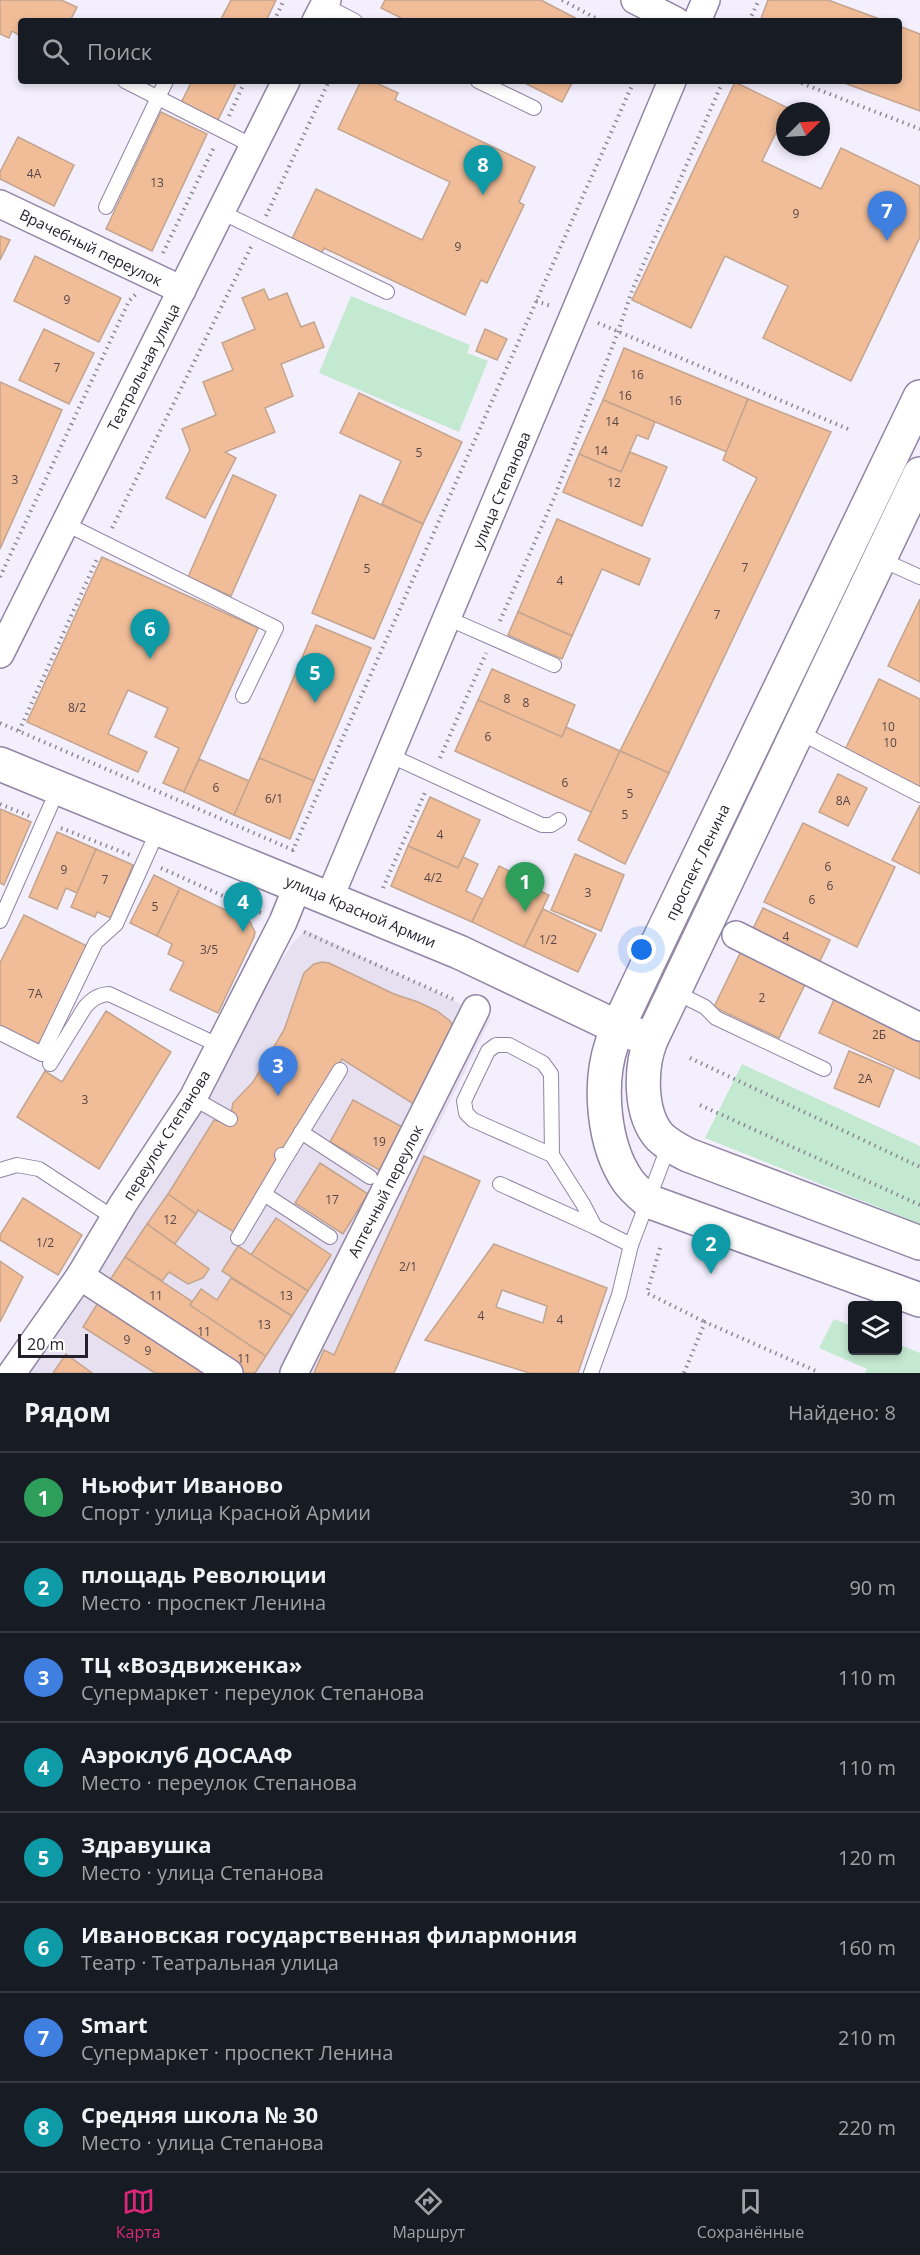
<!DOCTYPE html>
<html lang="ru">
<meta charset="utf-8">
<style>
body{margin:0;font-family:"Open Sans",sans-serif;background:#20242c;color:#f1f3f6}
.controls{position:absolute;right:18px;bottom:18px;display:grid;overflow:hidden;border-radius:6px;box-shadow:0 3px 9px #0003}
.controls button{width:54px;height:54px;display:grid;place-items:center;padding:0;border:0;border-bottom:2px solid #363941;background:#171b24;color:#f1f3f6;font:30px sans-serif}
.compass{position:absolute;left:776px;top:102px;width:54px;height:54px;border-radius:50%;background:#171b24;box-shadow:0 3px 9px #0003;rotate:66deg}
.scale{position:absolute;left:18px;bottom:15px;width:70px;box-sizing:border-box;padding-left:6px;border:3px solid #231f2b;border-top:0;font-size:16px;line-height:21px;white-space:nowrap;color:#231f2b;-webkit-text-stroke:4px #fff;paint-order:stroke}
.you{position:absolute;left:642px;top:950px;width:21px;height:21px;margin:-15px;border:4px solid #fff;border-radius:50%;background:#1a73e8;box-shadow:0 0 0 9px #1a73e833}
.badge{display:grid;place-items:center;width:39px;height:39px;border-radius:50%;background:#db2777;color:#fff;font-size:20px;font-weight:700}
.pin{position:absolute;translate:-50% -50px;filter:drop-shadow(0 2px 3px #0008)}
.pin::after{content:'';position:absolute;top:32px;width:21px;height:18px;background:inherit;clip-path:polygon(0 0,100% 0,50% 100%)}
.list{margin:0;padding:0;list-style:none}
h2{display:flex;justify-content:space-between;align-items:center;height:78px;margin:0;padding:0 24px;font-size:26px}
h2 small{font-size:20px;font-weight:400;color:#9ea1a6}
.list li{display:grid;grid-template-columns:39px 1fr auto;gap:18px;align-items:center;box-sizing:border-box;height:90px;padding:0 24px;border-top:2px solid #363941}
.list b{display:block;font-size:22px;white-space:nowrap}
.list p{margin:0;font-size:20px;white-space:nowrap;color:#9ea1a6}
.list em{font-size:20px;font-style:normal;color:#9ea1a6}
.icon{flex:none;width:33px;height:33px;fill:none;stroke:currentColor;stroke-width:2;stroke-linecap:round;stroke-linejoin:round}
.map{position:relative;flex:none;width:920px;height:1373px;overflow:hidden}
.search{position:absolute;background:#171b24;box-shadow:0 3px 9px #0003;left:18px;right:18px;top:18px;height:66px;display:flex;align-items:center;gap:15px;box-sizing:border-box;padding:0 21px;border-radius:6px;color:#9ea1a6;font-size:22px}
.sheet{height:798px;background:#171b24}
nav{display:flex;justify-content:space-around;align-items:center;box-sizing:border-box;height:84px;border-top:2px solid #363941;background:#171b24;font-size:16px;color:#9ea1a6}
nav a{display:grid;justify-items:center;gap:3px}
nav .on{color:#db2777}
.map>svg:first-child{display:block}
.built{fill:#e6e0f1}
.green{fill:#c4e9d1}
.building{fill:#f1bd99;stroke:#c3a48e;stroke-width:1.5;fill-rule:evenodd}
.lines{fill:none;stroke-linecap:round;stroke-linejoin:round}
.lane-casing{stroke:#9085a4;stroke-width:16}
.street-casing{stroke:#9085a4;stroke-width:30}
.secondary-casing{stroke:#9085a4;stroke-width:36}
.highway-casing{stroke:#9085a4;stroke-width:36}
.path{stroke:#8c8895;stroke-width:4;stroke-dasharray:1.5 4.5;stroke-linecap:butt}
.lane{stroke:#fff;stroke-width:14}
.street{stroke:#fff;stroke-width:27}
.secondary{stroke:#fff;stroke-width:33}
.highway{stroke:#fff;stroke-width:33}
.labels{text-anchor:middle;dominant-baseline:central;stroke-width:5;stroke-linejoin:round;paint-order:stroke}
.number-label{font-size:12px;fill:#564646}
.street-label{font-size:15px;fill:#231f2b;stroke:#fff}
</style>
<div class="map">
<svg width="920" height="1373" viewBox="0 0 920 1373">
<rect width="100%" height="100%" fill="#f4effd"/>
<path class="built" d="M306,930L491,1018L424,1155L480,1181L394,1373H17L292,944Z"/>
<g class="green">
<path d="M351,296L470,345L467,353L488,361L459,432L319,373Z"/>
<path d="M742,1064L920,1146V1224L705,1138Z"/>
<path d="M834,1319L852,1326V1350H898V1344L920,1353V1373H865L867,1369L819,1348Z"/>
</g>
<g class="building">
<path d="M0,0H61L77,7L70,21H21V36L12,31L9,38L0,34Z"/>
<path d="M231,0H276L266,21H220Z"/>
<path d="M385,0H541L581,21H407L381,8Z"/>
<path d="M768,0H828L885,21H760Z"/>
<path d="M899,26L920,34V111L839,81H899Z"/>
<path d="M192,81H237L217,122L180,105Z"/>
<path d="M361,81H372L398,93L395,100L535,167L519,202L524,205L487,283L481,280L465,315L324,248L320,257L290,243L316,189L422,240L450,182L338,129Z"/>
<path d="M521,81H573L562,102Z"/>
<path d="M735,82L788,108L762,161L821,189L841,148L920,186V237L851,381L763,338L788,286L725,256L691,328L632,300Z"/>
<path d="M161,112L207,134L152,251L106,229Z"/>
<path d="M18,137L74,165L54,206L0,179V172Z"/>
<path d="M0,236L10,240L0,260Z"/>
<path d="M35,256L121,298L99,342L14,301Z"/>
<path d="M264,289L269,300L287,293L301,327L314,322L324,347L281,364L293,396L265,408L275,432L225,452L236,458L205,518L166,498L190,450L182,429L216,415L203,382L233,370L222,343L255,329L242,298Z"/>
<path d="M44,329L94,353L69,404L19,380Z"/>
<path d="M485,329L507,339L497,360L476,351Z"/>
<path d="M624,348L748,399L727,452L603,400Z"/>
<path d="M0,382L62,410L0,549Z"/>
<path d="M359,393L462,442L423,524L382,504L401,461L340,433Z"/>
<path d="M748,399L831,432L669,773L620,751L757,478L723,460Z"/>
<path d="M603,400L655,422L648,439L637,435L621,472L579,454Z"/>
<path d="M630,452L667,467L642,526L563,492L579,454L621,472Z"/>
<path d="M233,475L276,495L231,596L188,577Z"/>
<path d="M360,495L423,524L374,639L312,613Z"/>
<path d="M557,519L650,559L639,585L602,569L572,636L518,612Z"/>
<path d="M102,557L258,628L184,792L163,783L179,748L155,737L168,708L128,690L108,734L147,752L138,772L27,722Z"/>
<path d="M920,599V682L888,666Z"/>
<path d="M518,612L572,636L562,659L508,635Z"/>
<path d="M316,625L371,648L314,781L259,758Z"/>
<path d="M492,669L575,705L562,737L478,700Z"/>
<path d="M879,679L920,699V789L844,752Z"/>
<path d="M478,700L562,737L566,727L620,751L593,813L455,751Z"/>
<path d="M620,751L669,773L625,864L578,840Z"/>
<path d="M259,758L314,781L290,839L234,815Z"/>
<path d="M199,759L249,781L234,815L184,792Z"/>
<path d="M838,774L867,788L848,826L819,812Z"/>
<path d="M430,797L480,820L458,868L408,846Z"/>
<path d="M920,805V874L892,860Z"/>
<path d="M0,809L31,822L4,885L0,883Z"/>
<path d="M803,823L895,867L857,947L764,902Z"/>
<path d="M57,832L96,849L77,893L66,888L57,909L29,897Z"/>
<path d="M408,846L458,868L463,857L478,864L466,891L483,899L472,922L391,886Z"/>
<path d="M96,849L133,865L111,918L97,912L95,917L71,907Z"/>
<path d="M575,854L624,875L601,931L551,910Z"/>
<path d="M499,866L519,876L511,892L528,900L534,888L549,895L524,947L472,922Z"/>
<path d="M154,875L180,888L157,936L130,923Z"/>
<path d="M180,888L250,922L255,932L254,937L218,1013L170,990L184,962L168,954L172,944L157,936Z"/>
<path d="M763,908L830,940L816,969L749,937Z"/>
<path d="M543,909L596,934L578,972L524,947Z"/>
<path d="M24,915L91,948L43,1047L0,1026V963Z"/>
<path d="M745,943L810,974L779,1038L714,1007Z"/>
<path d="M322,962L329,963L394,994L418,1002L437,1011L450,1021L454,1027L425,1111L342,1059L234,1232L198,1210L196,1214L168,1194L214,1120L229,1124L233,1103L253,1082L284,1030L304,973L314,964Z"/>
<path d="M837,993L920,1031V1079L819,1033Z"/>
<path d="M106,1011L171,1052L99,1169L17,1117L45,1071L62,1082Z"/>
<path d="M849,1051L894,1070L879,1107L834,1088Z"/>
<path d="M353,1100L406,1129L383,1172L330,1142Z"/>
<path d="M424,1156L480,1181L394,1373H314L324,1350L334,1355Z"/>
<path d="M320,1163L368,1194L343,1234L295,1203Z"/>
<path d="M168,1194L196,1214L175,1244L147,1224Z"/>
<path d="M23,1198L82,1235L58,1275L0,1240V1235Z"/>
<path d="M276,1218L331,1255L308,1291L251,1255Z"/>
<path d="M147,1224L209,1269L203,1278L188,1284L169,1272L162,1281L125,1257Z"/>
<path d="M494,1244L607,1288L578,1373H529L425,1340ZM502,1290L547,1306L543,1323L496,1307Z"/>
<path d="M238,1246L308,1291L292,1316L222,1271Z"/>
<path d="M125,1257L193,1302L190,1305L266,1356L255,1373H243L108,1283Z"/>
<path d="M0,1261L23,1277L0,1322Z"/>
<path d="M231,1278L292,1316L266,1356L190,1305L201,1289L217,1300Z"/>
<path d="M99,1301L212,1373H155L83,1327Z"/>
<path d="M66,1354L92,1373H53Z"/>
</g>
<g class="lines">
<g class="lane-casing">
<g id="lane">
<path d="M324,5L355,21"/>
<path d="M125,81L253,146"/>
<path d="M478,81L534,108"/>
<path d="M106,207L166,81"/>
<path d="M221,212L387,292"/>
<path d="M64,523L276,628L243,696"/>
<path d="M880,559L920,577"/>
<path d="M447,618L554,665"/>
<path d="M797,731L920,795"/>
<path d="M389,755L542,825H551L559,820"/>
<path d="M0,921L58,789"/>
<path d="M673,991L705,1007L716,1018L824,1069"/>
<path d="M0,1033L42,1054L96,942L116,924L159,828"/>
<path d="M50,1064L85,1007C92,999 98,995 109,994L220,1046"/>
<path d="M193,1098L230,1119"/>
<path d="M301,1132L370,1177"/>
<path d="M282,1155L286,1157L340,1070"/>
<path d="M552,1155L551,1074L543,1063L509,1045H496L488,1051L464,1101L466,1113L473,1120L552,1155L583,1204L595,1227L631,1245"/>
<path d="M0,1170L17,1165L39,1169L114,1218"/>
<path d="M500,1184L595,1227"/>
<path d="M264,1194L330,1237"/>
<path d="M238,1238L286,1157"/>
<path d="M591,1373L619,1295L631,1245L669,1145"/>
</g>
</g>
<g class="street-casing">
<g id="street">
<path d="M635,0L676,21"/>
<path d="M316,21L327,0"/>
<path d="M697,21L706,0"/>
<path d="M0,204L182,290"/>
<path d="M0,654L286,81"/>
<path d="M329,899L672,81"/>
<path d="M736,935L920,1027"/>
<path d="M80,1276L229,1373"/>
<path d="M12,1373L80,1276L123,1204L193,1098L283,922L298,885"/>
<path d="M294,1373L476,1009"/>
</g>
</g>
<g class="secondary-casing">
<path id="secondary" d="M0,764L459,952L619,1028L651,1040"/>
</g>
<g class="highway-casing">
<g id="highway">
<path d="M920,397L648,963C636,990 622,1016 612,1043C598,1084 603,1145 628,1181C633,1188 641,1195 648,1201L920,1300"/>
<path d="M920,474L651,1040C640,1067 639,1114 660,1137C668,1145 678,1150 688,1155L920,1243"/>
</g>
</g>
<g class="path">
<path d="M562,0L601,21"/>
<path d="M274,21L284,0"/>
<path d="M749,21L759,0"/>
<path d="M796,81L920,129"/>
<path d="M229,116L245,81"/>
<path d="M266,216L329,81"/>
<path d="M163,253L214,147"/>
<path d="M536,301L551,306"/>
<path d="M598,323L848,429"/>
<path d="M112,528L251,247"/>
<path d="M0,577L129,301L136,294"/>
<path d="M500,621L554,498L618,332L633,288L723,81"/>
<path d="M0,723L293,850L634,81"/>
<path d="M19,731L97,559"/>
<path d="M440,758L486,653"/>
<path d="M0,804L29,816"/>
<path d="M61,828L130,855"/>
<path d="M161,868L261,913"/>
<path d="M383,888L426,790"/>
<path d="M304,932L453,999"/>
<path d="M690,1058L920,1167"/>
<path d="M700,1105L920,1205"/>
<path d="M660,1248L647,1293L705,1322"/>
<path d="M684,1373L705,1322L816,1371L815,1373"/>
</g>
<use href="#lane" class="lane"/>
<use href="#street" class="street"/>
<use href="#secondary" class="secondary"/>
<use href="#highway" class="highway"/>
</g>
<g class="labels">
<g class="number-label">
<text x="34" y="173">4А</text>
<text x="157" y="182">13</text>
<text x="796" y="213">9</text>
<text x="458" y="246">9</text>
<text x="67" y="299">9</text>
<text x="57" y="367">7</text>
<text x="637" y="374">16</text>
<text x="625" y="395">16</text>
<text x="675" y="400">16</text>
<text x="612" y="421">14</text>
<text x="601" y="450">14</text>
<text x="419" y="452">5</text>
<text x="15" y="479">3</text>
<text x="614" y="482">12</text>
<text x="745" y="567">7</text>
<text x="367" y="568">5</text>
<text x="560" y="580">4</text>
<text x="717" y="614">7</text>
<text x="507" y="698">8</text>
<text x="526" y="702">8</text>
<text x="77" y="707">8/2</text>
<text x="888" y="726">10</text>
<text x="488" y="736">6</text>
<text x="890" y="742">10</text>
<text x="565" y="782">6</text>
<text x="216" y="787">6</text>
<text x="630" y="793">5</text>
<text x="274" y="798">6/1</text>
<text x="843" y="800">8А</text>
<text x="625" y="814">5</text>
<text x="440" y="834">4</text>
<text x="828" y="866">6</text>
<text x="64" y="869">9</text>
<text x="433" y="877">4/2</text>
<text x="105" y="879">7</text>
<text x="830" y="885">6</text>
<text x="588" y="892">3</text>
<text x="812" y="899">6</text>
<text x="155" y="906">5</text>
<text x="786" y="936">4</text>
<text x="548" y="939">1/2</text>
<text x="209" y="949">3/5</text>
<text x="35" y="993">7А</text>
<text x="762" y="997">2</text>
<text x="879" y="1034">2Б</text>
<text x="865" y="1078">2А</text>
<text x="85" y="1099">3</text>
<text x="379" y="1141">19</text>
<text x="332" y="1199">17</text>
<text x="170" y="1219">12</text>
<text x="45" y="1242">1/2</text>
<text x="408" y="1266">2/1</text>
<text x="156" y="1295">11</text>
<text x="286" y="1295">13</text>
<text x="481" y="1315">4</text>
<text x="560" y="1319">4</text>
<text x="264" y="1324">13</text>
<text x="204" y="1331">11</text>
<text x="127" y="1339">9</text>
<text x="148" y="1350">9</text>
<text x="244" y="1358">11</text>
</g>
<g class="street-label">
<text transform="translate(91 247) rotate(26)">Врачебный переулок</text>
<text transform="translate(143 367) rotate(-63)">Театральная улица</text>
<text transform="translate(501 490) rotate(-67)">улица Степанова</text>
<text transform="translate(697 862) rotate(-64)">проспект Ленина</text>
<text transform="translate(361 911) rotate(23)">улица Красной Армии</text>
<text transform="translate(166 1135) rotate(-58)">переулок Степанова</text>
<text transform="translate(385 1191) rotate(-63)">Аптечный переулок</text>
</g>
</g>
</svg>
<div class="controls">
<button><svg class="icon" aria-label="layers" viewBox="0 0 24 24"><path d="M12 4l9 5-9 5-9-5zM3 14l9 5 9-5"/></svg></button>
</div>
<svg class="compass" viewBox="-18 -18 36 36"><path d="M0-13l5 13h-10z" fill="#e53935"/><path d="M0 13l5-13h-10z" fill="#9ea1a6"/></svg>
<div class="scale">20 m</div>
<div class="you"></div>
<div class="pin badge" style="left:525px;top:912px;background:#2e9e5b">1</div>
<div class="pin badge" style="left:711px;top:1274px;background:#0f9aa8">2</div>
<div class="pin badge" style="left:278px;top:1096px;background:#3f7fe0">3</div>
<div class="pin badge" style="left:243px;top:932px;background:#0f9aa8">4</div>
<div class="pin badge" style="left:315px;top:703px;background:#0f9aa8">5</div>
<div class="pin badge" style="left:150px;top:659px;background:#0f9aa8">6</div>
<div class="pin badge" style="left:887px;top:241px;background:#3f7fe0">7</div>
<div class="pin badge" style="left:483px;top:195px;background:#0f9aa8">8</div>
<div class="search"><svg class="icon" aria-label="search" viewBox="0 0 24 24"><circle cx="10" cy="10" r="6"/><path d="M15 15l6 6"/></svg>Поиск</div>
</div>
<section class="sheet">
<h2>Рядом<small>Найдено: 8</small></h2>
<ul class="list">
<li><span class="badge" style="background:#2e9e5b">1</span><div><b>Ньюфит Иваново</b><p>Спорт · улица Красной Армии</p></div><em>30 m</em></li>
<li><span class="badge" style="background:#0f9aa8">2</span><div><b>площадь Революции</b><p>Место · проспект Ленина</p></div><em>90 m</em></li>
<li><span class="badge" style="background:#3f7fe0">3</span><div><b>ТЦ «Воздвиженка»</b><p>Супермаркет · переулок Степанова</p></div><em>110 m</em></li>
<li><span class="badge" style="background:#0f9aa8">4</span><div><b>Аэроклуб ДОСААФ</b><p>Место · переулок Степанова</p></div><em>110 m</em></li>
<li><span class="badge" style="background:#0f9aa8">5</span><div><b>Здравушка</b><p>Место · улица Степанова</p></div><em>120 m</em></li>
<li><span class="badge" style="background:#0f9aa8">6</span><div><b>Ивановская государственная филармония</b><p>Театр · Театральная улица</p></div><em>160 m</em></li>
<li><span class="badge" style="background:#3f7fe0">7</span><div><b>Smart</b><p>Супермаркет · проспект Ленина</p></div><em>210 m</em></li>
<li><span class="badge" style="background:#0f9aa8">8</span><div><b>Средняя школа № 30</b><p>Место · улица Степанова</p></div><em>220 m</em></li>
</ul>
</section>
<nav>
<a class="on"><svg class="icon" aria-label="map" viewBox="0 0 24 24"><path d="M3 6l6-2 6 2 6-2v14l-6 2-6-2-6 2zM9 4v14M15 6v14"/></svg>Карта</a>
<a><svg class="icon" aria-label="directions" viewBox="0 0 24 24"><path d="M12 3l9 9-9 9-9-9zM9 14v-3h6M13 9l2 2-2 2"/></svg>Маршрут</a>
<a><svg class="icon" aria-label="saved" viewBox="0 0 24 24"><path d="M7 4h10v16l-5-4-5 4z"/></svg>Сохранённые</a>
</nav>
